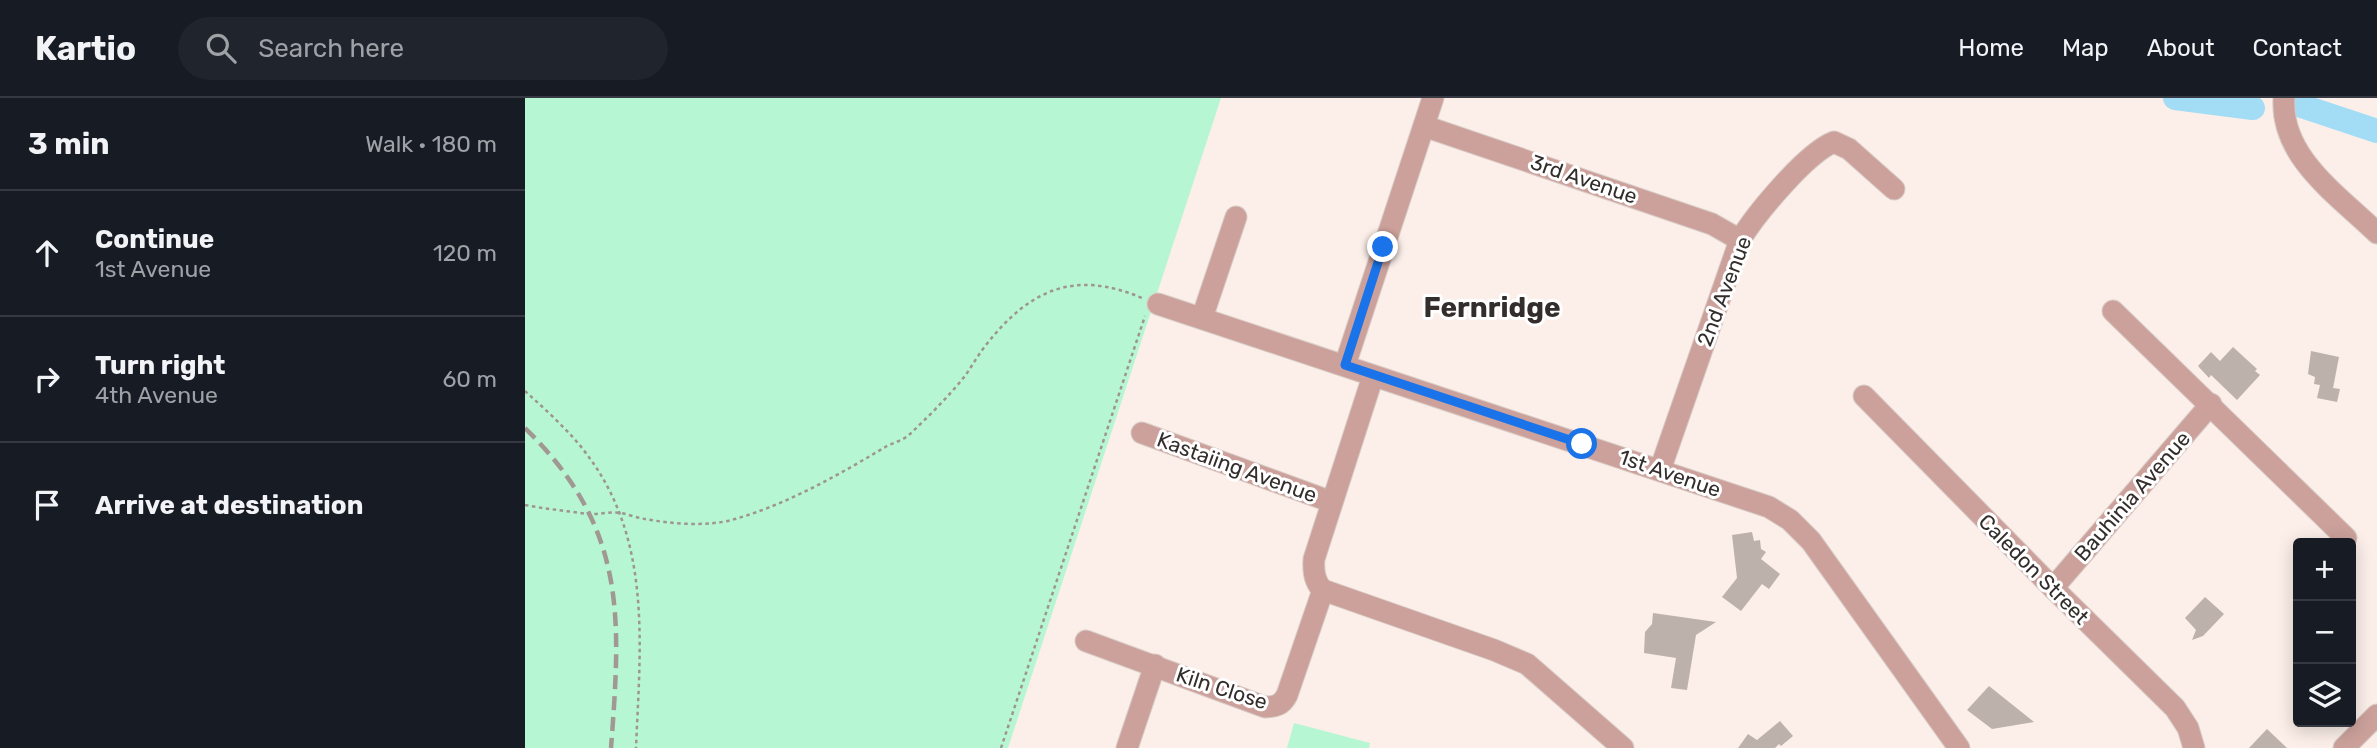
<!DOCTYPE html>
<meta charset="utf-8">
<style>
body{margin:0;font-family:Rubik,sans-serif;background:#20242c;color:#f1f3f6}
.controls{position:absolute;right:21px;bottom:21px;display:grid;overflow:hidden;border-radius:7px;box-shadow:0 4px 18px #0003}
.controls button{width:63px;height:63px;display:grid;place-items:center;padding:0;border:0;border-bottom:2px solid #363941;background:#171b24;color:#f1f3f6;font:35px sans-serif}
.stop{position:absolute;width:21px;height:21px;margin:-16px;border:5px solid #1a73e8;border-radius:50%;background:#fff}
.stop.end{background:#1a73e8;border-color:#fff;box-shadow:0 2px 7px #0008}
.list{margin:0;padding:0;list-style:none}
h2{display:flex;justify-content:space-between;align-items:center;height:91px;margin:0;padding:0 28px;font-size:30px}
h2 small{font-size:23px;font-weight:400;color:#9ea1a6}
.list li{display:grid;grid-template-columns:46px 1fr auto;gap:21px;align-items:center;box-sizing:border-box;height:126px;padding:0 28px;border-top:2px solid #363941}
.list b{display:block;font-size:26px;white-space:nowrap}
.list p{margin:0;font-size:23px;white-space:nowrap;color:#9ea1a6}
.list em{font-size:23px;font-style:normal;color:#9ea1a6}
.icon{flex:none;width:38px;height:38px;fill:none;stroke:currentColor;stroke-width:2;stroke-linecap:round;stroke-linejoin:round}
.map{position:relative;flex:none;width:1852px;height:650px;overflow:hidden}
header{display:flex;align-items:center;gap:42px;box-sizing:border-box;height:98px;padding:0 35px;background:#171b24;border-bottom:2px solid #363941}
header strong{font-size:33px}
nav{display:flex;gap:38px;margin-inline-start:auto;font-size:24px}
.search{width:490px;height:63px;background:#20242c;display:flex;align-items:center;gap:18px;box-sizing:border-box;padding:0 24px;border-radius:38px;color:#9ea1a6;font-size:26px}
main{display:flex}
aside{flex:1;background:#171b24}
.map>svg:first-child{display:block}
.green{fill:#b6f6d2}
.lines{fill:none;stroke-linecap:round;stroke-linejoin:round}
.river{stroke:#a2dcf5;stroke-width:24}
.building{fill:#bdb1ac}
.minor-casing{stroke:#d8ccc7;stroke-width:23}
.path{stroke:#9e9591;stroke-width:2.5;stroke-dasharray:3.5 3.5;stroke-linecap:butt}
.minor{stroke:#cca19b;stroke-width:21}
.rail{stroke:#a19793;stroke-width:4.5;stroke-dasharray:14 7;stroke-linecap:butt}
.route{stroke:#1a73e8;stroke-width:9}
.labels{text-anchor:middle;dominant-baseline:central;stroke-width:6;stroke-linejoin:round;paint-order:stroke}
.street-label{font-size:21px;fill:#332e2c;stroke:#fff}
.district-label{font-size:28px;font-weight:bold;fill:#332e2c;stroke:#fff}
</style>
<header>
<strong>Kartio</strong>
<div class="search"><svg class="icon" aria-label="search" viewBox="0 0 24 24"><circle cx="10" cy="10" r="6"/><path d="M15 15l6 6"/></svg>Search here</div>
<nav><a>Home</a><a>Map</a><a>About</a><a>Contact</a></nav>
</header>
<main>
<aside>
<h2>3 min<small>Walk · 180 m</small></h2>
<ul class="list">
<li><svg class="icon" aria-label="ahead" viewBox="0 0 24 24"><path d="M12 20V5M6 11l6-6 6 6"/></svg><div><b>Continue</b><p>1st Avenue</p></div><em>120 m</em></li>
<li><svg class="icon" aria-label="right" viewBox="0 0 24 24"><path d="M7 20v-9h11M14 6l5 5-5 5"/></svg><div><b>Turn right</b><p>4th Avenue</p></div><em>60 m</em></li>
<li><svg class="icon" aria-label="arrive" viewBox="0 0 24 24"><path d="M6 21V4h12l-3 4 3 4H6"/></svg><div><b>Arrive at destination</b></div></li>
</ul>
</aside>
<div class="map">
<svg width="1852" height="650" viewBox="0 0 1852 650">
<rect width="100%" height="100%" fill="#fcefe9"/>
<g class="green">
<path d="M0,0H696L483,650H0Z"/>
<path d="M769,625L845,645L844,650H762Z"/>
</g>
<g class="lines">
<g class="river">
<path d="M1650,0L1728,10"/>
<path d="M1774,7L1852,33"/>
</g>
</g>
<g class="building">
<path d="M1708,249L1732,271L1730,273L1735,277L1712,302L1686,277L1684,280L1673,268L1686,254L1695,263Z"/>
<path d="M1786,253L1814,259L1808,290L1815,291L1812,304L1792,300L1795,287L1789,286L1790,279L1783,276Z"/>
<path d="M1227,434L1229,443L1235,442L1236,451L1241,454L1236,461L1255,476L1244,491L1237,486L1216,513L1197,499L1212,480L1207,437Z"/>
<path d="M1680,499L1699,516L1678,538L1667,542L1671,532L1660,520Z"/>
<path d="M1128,515L1191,524L1171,537L1162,592L1146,590L1151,560L1119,555L1120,534L1127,526Z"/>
<path d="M1464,588L1509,624L1467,631L1442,612Z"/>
<path d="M1255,623L1268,638L1256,648L1254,646L1250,650H1213L1223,636L1232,642Z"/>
<path d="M1742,631L1762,650H1724Z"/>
</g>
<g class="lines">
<g class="minor-casing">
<g id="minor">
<path d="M1759,0C1755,59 1813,97 1852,135"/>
<path d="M899,28L1187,126L1215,142"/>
<path d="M633,206L1244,409L1265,422L1286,443L1434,650"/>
<path d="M1588,213L1821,440"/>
<path d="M677,220L711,119"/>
<path d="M820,267L908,0"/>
<path d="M848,278L789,461C788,473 789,484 798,492L969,552L1002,566L1098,650"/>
<path d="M1339,298L1528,490L1650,610L1663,630L1669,650"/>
<path d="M617,335L807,404"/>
<path d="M1135,372L1215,142C1231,116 1281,55 1309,44L1324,51L1369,91"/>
<path d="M1528,490L1686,306"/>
<path d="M561,543L740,609C750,609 757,607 762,597L798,492"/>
<path d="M602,650L630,567"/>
<path d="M1819,650L1852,617"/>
</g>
</g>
<g class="path">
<path d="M0,293C23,314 48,336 66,362C127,447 115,551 111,650"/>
<path d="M0,407C21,411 42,413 63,416C73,417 84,413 95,415C103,416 112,420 120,421C147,426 184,429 210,421C263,406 315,376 362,348C370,344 379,342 385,336C404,318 424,298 440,278C447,268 453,257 461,247C504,192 549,171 617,200"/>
<path d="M476,650L620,218"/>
</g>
<use href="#minor" class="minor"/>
<path class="rail" d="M0,330C102,430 96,518 86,650"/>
</g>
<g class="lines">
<path class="route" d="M858,149L820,267L1057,346"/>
</g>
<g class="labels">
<g class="street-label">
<text transform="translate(1059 81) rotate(19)">3rd Avenue</text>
<text transform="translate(1199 193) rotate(-69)">2nd Avenue</text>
<text transform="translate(712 369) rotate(20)">Kastaiing Avenue</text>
<text transform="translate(1145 375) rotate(19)">1st Avenue</text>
<text transform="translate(1607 398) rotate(-49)">Bauhinia Avenue</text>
<text transform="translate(1509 471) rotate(45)">Caledon Street</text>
<text transform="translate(697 590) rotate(18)">Kiln Close</text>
</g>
<g class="district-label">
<text x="967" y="209">Fernridge</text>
</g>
</g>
</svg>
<div class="controls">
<button>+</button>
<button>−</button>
<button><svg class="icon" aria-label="layers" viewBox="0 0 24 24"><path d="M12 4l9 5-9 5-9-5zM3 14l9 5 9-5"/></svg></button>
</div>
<div class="stop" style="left:1057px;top:346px"></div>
<div class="stop end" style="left:858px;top:149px"></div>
</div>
</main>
